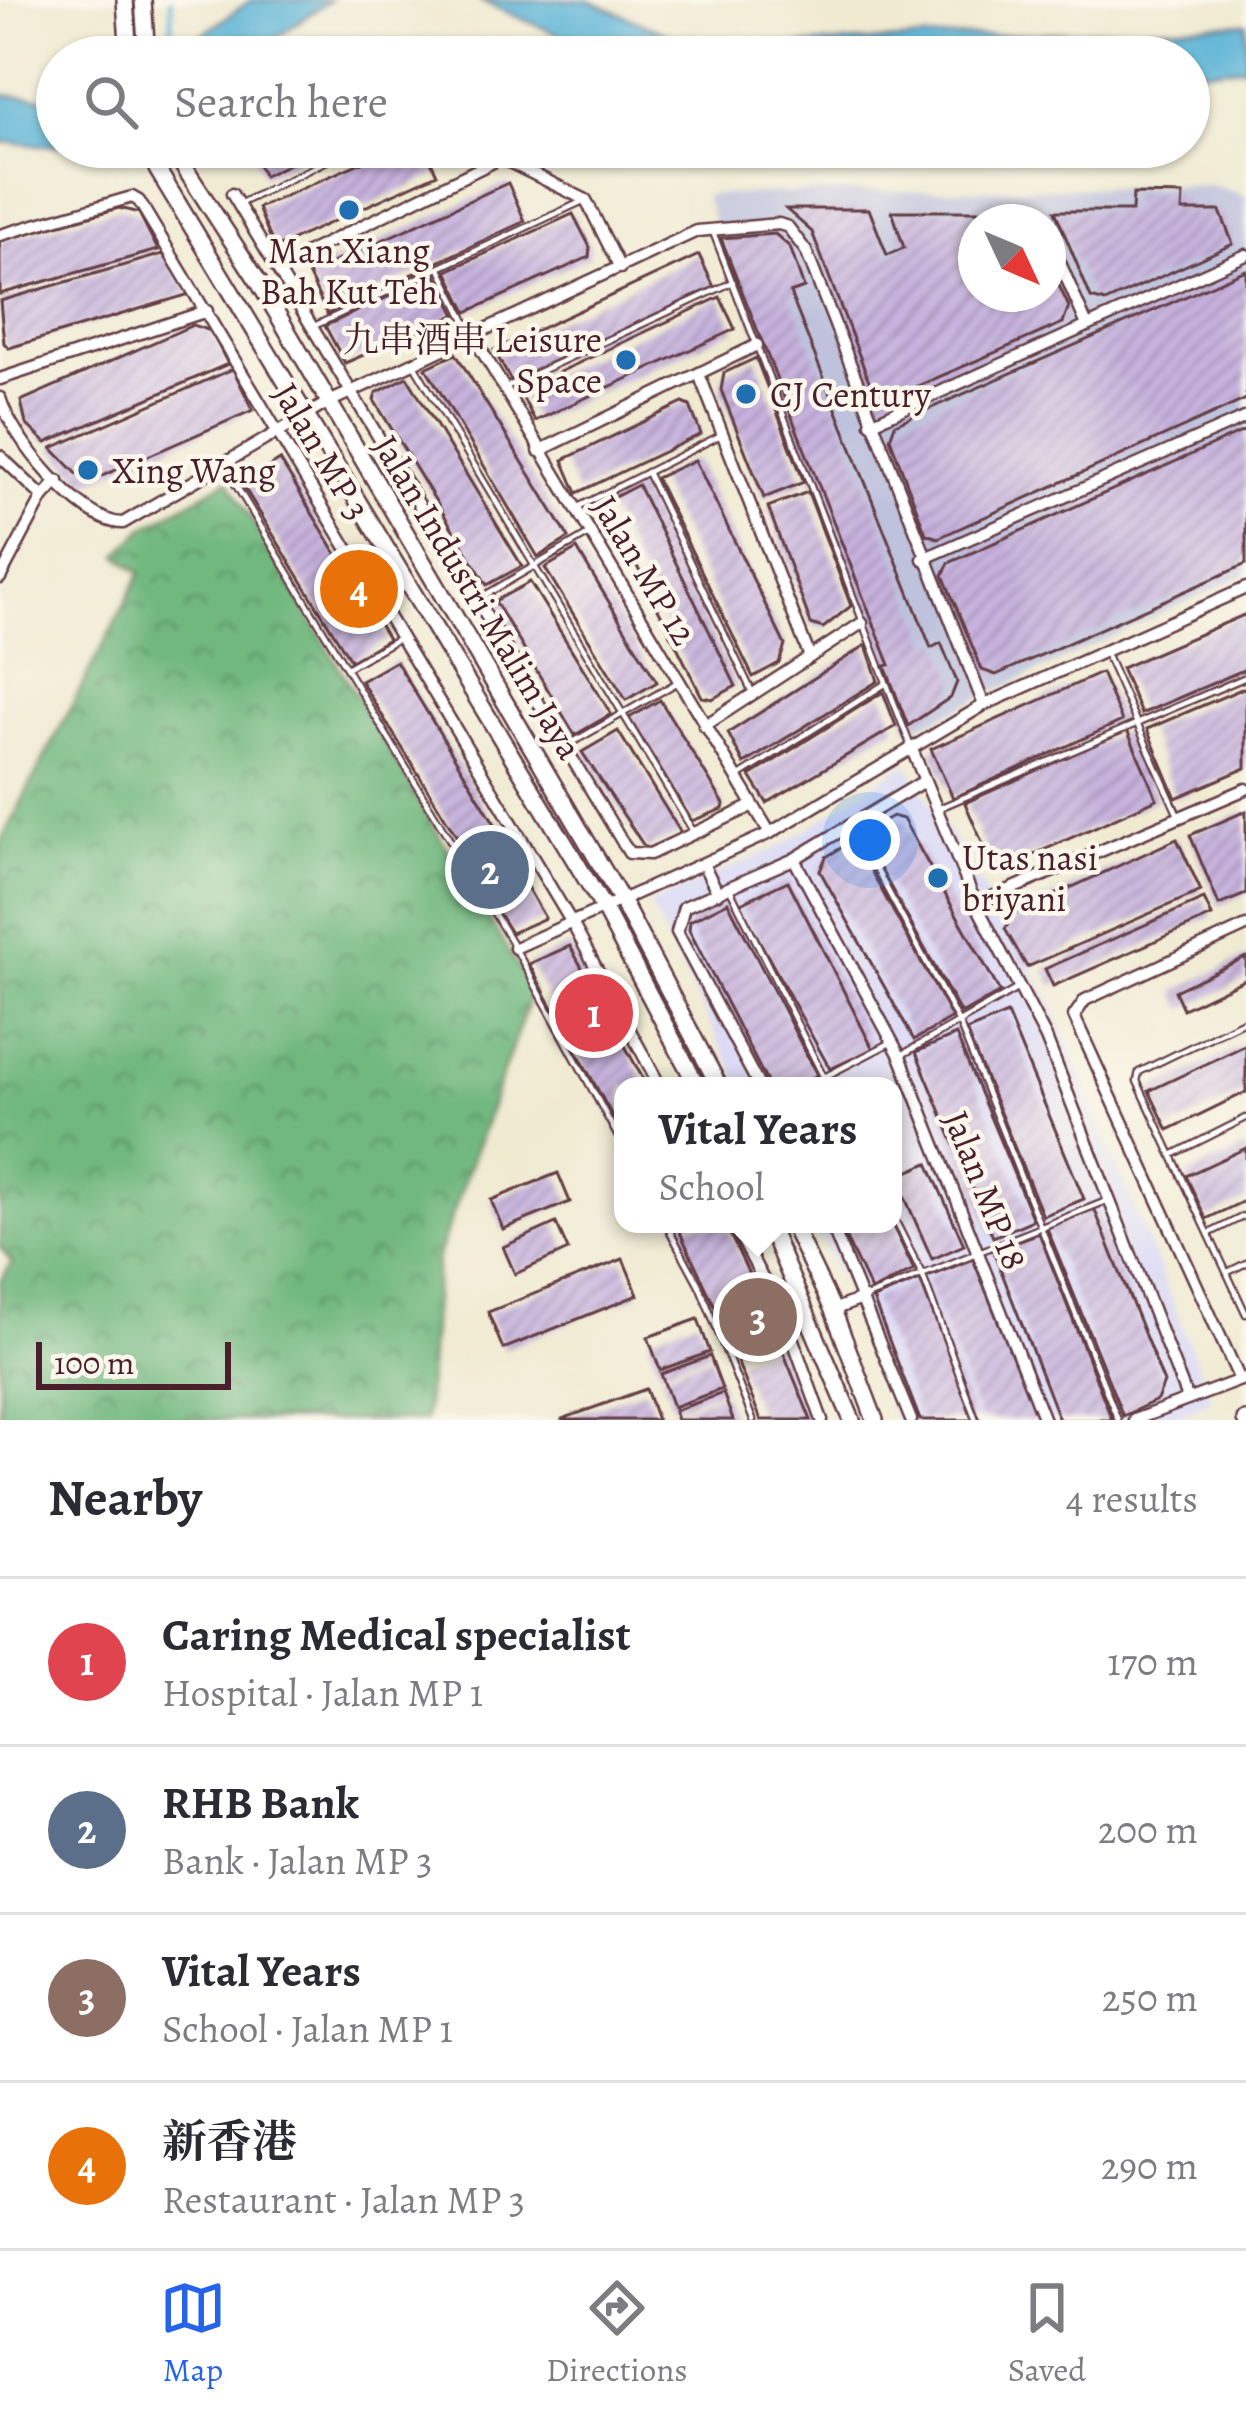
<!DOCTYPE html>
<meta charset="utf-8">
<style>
body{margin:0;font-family:Alegreya,"Noto Serif SC",serif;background:#f2f2f3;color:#2b2b33}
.compass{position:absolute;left:958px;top:204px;width:108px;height:108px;border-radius:50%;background:#fff;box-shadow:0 3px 9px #0004;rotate:134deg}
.scale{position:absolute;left:36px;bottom:30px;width:195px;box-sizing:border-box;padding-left:12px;border:6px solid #4a1f2b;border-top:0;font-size:33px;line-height:42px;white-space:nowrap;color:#4a1f2b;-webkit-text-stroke:9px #fbf7ec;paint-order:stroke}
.you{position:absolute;left:870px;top:840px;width:42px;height:42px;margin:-30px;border:9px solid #fff;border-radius:50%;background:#1a73e8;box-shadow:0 0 0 18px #1a73e833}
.badge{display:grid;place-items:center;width:78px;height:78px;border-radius:50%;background:#2563eb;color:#fff;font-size:39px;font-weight:700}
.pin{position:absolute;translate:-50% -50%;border:6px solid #fff;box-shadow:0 3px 12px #0006}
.popup{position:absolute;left:614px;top:1077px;width:288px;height:156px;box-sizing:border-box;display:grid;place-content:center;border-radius:24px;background:#fff;filter:drop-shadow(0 3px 9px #0005);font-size:39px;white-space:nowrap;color:#7c7c81}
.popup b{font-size:45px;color:#2b2b33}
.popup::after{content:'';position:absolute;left:50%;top:100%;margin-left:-24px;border:24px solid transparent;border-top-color:#fff}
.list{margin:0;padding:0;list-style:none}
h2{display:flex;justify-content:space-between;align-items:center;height:156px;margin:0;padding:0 48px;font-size:51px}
h2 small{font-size:39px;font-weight:400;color:#7c7c81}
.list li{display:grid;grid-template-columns:78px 1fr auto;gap:36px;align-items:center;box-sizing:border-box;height:168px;padding:0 48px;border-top:3px solid #e1e1e2}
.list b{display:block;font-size:45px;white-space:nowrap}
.list p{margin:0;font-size:39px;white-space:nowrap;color:#7c7c81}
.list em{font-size:39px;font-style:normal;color:#7c7c81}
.icon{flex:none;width:66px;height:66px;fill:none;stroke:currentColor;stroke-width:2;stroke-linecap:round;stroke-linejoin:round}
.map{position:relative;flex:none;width:1246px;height:1420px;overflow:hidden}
.search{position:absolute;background:#fff;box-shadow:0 3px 9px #0004;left:36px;right:36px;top:36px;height:132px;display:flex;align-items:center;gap:30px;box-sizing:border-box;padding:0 42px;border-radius:66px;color:#7c7c81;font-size:45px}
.sheet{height:828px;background:#fff}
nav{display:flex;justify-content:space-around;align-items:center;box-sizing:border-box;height:168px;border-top:3px solid #e1e1e2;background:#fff;font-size:33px;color:#7c7c81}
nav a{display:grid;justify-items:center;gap:6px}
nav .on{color:#2563eb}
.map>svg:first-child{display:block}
.built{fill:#d8d7f8}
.industrial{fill:#bfc2dd;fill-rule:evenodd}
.forest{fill:url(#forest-crowns);stroke:#5e6c55;stroke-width:3}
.water{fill:#58b2d6;stroke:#516880;stroke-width:3}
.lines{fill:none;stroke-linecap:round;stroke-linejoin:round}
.stream{stroke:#58b2d6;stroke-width:4.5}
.building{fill:url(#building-hatch)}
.service-casing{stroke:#633d44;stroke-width:9}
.minor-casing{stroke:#633d44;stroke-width:15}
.secondary-casing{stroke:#633d44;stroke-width:20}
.service{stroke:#fff;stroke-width:4.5}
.minor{stroke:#fff;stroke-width:10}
.secondary{stroke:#fff;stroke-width:15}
.poi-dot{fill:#1f6fb2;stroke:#fbf7ec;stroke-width:4.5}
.labels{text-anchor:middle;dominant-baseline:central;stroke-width:9;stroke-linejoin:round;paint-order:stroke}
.poi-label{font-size:36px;fill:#4a1f2b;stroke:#fbf7ec;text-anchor:start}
.street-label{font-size:36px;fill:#4a1f2b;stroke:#fbf7ec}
</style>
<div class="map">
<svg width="1246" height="1420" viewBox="0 0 1246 1420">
<defs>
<pattern id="forest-crowns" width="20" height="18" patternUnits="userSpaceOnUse" patternTransform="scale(3)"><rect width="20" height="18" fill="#71b87f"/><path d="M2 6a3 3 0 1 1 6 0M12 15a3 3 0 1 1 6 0" fill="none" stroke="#5f9568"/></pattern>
<pattern id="building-hatch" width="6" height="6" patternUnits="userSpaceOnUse" patternTransform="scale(3)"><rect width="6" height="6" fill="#c7b3de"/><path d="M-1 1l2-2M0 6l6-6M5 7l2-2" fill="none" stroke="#a491b4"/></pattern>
</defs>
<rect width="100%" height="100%" fill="#fbf7ec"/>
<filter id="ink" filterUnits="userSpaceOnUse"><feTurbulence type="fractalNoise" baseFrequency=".00833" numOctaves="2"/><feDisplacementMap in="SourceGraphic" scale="24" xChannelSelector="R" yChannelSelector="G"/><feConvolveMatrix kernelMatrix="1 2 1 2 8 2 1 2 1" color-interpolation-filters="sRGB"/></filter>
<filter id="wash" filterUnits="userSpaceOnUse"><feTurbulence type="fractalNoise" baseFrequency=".004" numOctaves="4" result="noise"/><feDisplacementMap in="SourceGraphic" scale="48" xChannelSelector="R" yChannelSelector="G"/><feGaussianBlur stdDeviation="2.7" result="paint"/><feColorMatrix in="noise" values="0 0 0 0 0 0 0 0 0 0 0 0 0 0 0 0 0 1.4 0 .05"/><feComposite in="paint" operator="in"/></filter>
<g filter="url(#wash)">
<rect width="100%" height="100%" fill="#f0ead1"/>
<path class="built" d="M906,763L1049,998L1212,1400L1168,1420H895L846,1288L813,1224H893V1086H742L649,904L785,844Z"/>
<path class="industrial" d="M1211,185L1246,196V574L909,731L704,195ZM976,222H1048V294H976Z"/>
<path class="forest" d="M228,480L532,991L437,1258L425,1420H0V1281L12,1263L0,1247V843L141,573L118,555L143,529Z"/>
<g class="water">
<path d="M251,0H330L249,57H171Z"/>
<path d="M478,0H589L688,43L722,49L1246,23V67L1189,71V57H611Z"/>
<path d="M0,95L57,99V146L0,142Z"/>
</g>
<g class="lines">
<path class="stream" d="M171,0L172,57"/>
</g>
<g id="blocks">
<g class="building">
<path d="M249,147H324L264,176Z"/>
<path d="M396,147H424L437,174L279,246L273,244L258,208Z"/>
<path d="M508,183L525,221L327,314L308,274Z"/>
<path d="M1133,194L1183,195L1182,211H1220L1233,244L1105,302L1091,298L1055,211H1132Z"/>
<path d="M119,208L139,213L158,250L0,294V241Z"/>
<path d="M786,209H869L887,255L904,248L892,211H1015L1019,222H976V294H1048V262L1069,307L1063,323L886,400L874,394L812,232Z"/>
<path d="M573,214L590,247L589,257L467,312L447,271Z"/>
<path d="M775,234L790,247L804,288L790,293L931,648L941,643L957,682L951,697L908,726L885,666L890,665L721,238Z"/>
<path d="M163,254L190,294L9,348L4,343L0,301Z"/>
<path d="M699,255L714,287L511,381L494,350Z"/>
<path d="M1246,270V399L938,538L926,534L890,438L895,424Z"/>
<path d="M436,275L456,315L345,363L325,326Z"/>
<path d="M720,297L735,329L535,421L519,391Z"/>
<path d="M193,325L211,331L228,364L46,443L26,424L21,401Z"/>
<path d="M456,354L569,538L538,557L426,368Z"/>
<path d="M756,358L804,482L764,498L721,390L724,373Z"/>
<path d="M233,369L253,410L86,483L52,448Z"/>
<path d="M407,377L522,566L487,585L374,400L376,393Z"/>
<path d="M683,403L690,406L701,434L577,493L563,460Z"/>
<path d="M1246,430V564L996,675L982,670L943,575L949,563Z"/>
<path d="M280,460L388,639L351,661L242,484Z"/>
<path d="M695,460L785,645L779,663L753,677L656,478Z"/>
<path d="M638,485L736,686L712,699L702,697L605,502Z"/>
<path d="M808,492L851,606L823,628L811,624L768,507Z"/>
<path d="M577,549L657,682L626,700L545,568Z"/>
<path d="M530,582L611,714L575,735L495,601Z"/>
<path d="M1246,614V669L1141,714L1121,668Z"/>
<path d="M866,645L878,681L744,764L728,733Z"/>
<path d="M396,661L501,834L467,853L361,681Z"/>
<path d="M1101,673L1122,721L953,798L931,749Z"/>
<path d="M1246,687V768L1176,798L1147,729Z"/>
<path d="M883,692L896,726L767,803L750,776Z"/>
<path d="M660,700L724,804L723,809L692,821L629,718Z"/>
<path d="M1127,730L1157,799L995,872L965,803Z"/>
<path d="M618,731L681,833L646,849L582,752Z"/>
<path d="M1246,811V894L1219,905L1190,835Z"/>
<path d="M892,816L903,819L1000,992L961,1014L861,834Z"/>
<path d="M1177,839L1201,891L1027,967L1005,929L1014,914Z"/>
<path d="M854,840L952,1018L914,1040L820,871L826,857Z"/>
<path d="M506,851L545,918L511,933L472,871Z"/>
<path d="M788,881L873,1049L830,1069L739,904Z"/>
<path d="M1204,899L1212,916L1053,986L1045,969Z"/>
<path d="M728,902L817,1075L795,1086H769L689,930L690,921Z"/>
<path d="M570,946L647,1086H623V1136L529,964Z"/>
<path d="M1246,957V979L1183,1009L1175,991Z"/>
<path d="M1007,1014L1084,1199L1043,1216L966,1031Z"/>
<path d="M956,1035L1033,1220L993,1237L916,1052Z"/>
<path d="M1246,1045V1092L1168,1130L1149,1091Z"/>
<path d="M1246,1148V1200L1206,1219L1186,1176Z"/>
<path d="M928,1163L964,1245L932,1259L896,1177Z"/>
<path d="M558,1173L570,1202L503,1229L491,1200Z"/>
<path d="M1094,1208L1164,1383L1157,1400L1123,1416L1047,1228Z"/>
<path d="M556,1223L568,1250L515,1274L503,1247Z"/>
<path d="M676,1224H725L776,1330L734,1347Z"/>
<path d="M839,1224H892L914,1270L871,1291Z"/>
<path d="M1039,1233L1112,1420H1059L993,1250Z"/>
<path d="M623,1259L638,1295L503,1349L488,1312Z"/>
<path d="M973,1259L1038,1420H980L925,1278Z"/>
<path d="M920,1280L974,1420H920L873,1299Z"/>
<path d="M698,1319L710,1352L660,1370L648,1337Z"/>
<path d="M780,1344L811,1420H761L737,1361Z"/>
<path d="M710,1356L722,1389L673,1407L661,1374Z"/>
<path d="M646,1389L657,1420H562V1419Z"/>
<path d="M723,1393L733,1420H677L674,1411Z"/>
</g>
</g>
</g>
<g filter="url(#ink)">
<use href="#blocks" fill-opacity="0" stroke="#633d44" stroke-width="3"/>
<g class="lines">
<g class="service-casing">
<g id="service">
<path d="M479,147L496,155"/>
<path d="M241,203L355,147"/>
<path d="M713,232L911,747"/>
<path d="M441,271L473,336"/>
<path d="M314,326L581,202"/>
<path d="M413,363L693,831"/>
<path d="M504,388L733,282"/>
<path d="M223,464L515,948L623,1146"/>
<path d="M647,472L753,694"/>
<path d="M578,507L723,434"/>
<path d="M480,598L589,534"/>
<path d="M1106,654L1177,813"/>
<path d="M348,667L399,638"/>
<path d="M568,745L678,682"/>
<path d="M738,777L885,684"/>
<path d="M937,809L1246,677"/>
<path d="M852,824L959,1023L1118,1420"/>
<path d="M463,863L515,833"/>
<path d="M730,889L828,1086"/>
<path d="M1246,1020L1139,1072L1137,1081L1246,1314"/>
<path d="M900,1056L1020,987"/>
<path d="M807,1086L892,1042"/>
<path d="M1172,1155L1246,1118"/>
<path d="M893,1216L922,1274L976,1420"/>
<path d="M666,1224L700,1287L753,1420"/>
<path d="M1210,1233L1246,1215"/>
<path d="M1228,1272L1246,1263"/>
<path d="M864,1298L1109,1200"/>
<path d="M728,1353L789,1329"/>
</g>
</g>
<g class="minor-casing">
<g id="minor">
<path d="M232,194L629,853L650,854L752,806"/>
<path d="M0,235L132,197L139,201L572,923L660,1086"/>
<path d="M1048,235L1086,323"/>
<path d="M278,267L501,158L586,200L620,268"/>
<path d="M473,336L770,833"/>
<path d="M699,374L810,657"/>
<path d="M0,379L207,311"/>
<path d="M0,398C11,436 81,524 123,523L327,403L697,231L779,224L788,227L806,251L984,705"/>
<path d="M871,423L1246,255"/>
<path d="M539,451L757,345"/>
<path d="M0,456L43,497"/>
<path d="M923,559L1246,417"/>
<path d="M0,578L43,497L58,481"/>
<path d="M704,726L862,623"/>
<path d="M911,747L976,904L1046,1038L1187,1398"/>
<path d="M794,859L900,1056L1044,1420"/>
<path d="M703,864L718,893"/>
<path d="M976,904L1246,789"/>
<path d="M515,948L770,833L984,705L1246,588"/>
<path d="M759,1086L677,932L684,907L794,859L924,781"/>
<path d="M734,1224L789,1329L822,1420"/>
<path d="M831,1224L911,1420"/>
<path d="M833,1310L864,1298"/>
<path d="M1240,1380L1074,1016L1085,1000L1246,926"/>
<path d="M1134,1420L1243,1379"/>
</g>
</g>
<g class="secondary-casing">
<g id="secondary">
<path d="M125,0L129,57"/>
<path d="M143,0L147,57"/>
<path d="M150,147L157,169L603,907L697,1086"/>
<path d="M171,147L258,281L620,898L719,1086"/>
<path d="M768,1224L852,1420"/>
<path d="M792,1224L833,1310L875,1420"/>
<path d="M1245,1420H1246"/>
</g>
</g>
<use href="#service" class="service"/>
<use href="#minor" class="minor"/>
<use href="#secondary" class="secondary"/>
</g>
</g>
<g class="poi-dot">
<circle cx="349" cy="210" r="12"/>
<circle cx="626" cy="360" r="12"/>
<circle cx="746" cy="394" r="12"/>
<circle cx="88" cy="470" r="12"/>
<circle cx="938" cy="878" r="12"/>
</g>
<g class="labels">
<g class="poi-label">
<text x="349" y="250" text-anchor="middle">Man Xiang<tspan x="349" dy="41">Bah Kut Teh</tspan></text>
<text x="602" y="339" text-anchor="end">九串酒串 Leisure<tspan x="602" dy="41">Space</tspan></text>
<text x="770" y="394">CJ Century</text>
<text x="112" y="470">Xing Wang</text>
<text x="962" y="857">Utas nasi<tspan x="962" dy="41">briyani</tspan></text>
</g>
<g class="street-label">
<text transform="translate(322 451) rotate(59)">Jalan MP 3</text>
<text transform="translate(645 570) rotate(59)">Jalan MP 12</text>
<text transform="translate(478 597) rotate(59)">Jalan Industri Malim Jaya</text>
<text transform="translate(986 1190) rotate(68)">Jalan MP 18</text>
</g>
</g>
</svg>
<svg class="compass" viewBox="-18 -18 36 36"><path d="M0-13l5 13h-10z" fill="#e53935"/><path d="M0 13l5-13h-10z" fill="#7c7c81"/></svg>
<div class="scale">100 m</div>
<div class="you"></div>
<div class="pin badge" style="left:594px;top:1013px;background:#e0444e">1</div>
<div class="pin badge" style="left:490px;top:870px;background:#5c6f8a">2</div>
<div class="pin badge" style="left:758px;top:1317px;background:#8d6e63">3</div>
<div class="popup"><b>Vital Years</b>School</div>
<div class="pin badge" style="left:359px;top:589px;background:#e8710a">4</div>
<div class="search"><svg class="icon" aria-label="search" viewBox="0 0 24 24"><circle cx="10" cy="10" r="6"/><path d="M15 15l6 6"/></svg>Search here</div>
</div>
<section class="sheet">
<h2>Nearby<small>4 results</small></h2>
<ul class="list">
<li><span class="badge" style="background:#e0444e">1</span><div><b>Caring Medical specialist</b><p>Hospital · Jalan MP 1</p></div><em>170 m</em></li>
<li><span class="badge" style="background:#5c6f8a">2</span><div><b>RHB Bank</b><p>Bank · Jalan MP 3</p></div><em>200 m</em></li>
<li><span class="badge" style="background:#8d6e63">3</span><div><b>Vital Years</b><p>School · Jalan MP 1</p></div><em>250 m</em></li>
<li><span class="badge" style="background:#e8710a">4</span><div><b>新香港</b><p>Restaurant · Jalan MP 3</p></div><em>290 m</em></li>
</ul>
</section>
<nav>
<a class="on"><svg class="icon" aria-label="map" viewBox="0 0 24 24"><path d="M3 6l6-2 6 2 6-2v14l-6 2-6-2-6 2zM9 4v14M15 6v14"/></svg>Map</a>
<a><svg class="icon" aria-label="directions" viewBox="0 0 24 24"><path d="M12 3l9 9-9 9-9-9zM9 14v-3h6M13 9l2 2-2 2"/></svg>Directions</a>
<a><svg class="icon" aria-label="saved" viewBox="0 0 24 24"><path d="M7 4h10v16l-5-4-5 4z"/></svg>Saved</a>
</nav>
